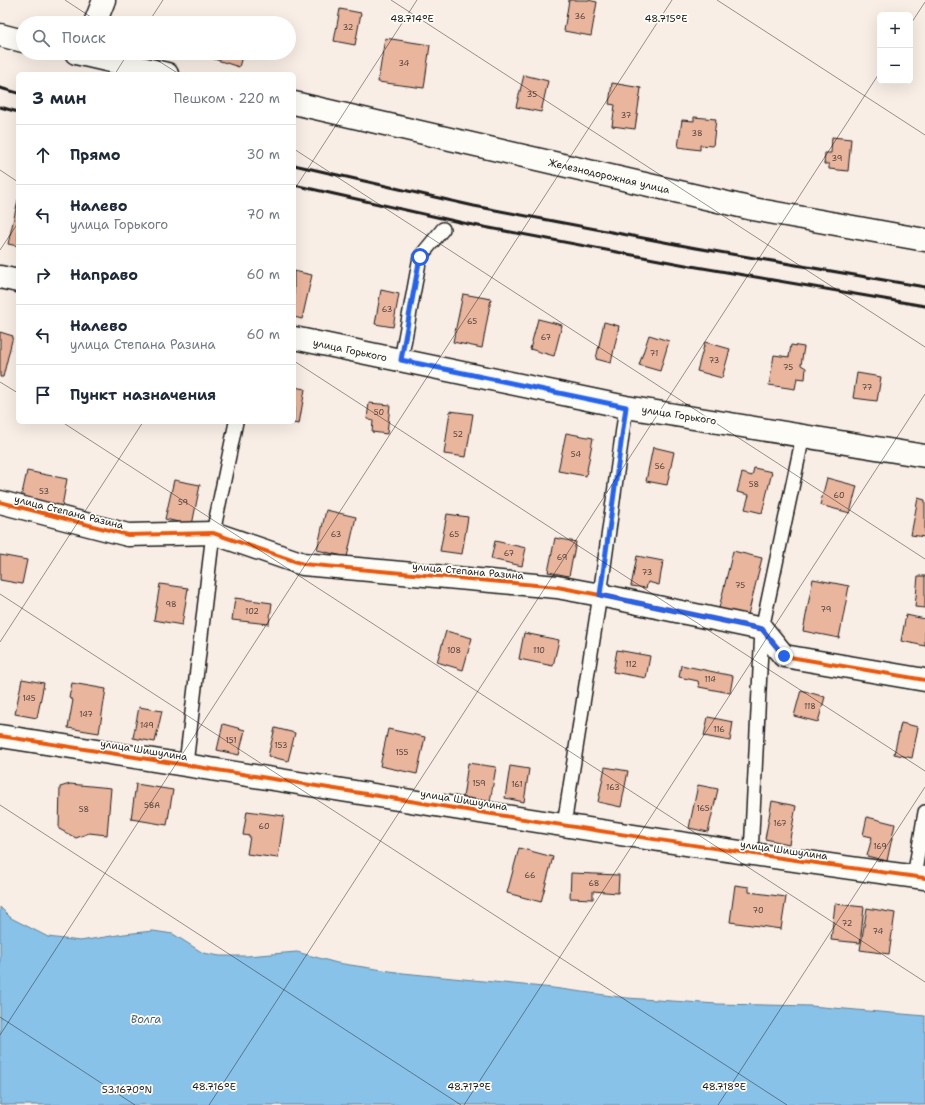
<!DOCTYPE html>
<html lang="ru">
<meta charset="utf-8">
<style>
body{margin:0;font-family:"Shantell Sans",sans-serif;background:#f2f2f3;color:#1f2937}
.controls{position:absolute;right:12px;top:12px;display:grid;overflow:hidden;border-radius:6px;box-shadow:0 4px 16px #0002}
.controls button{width:36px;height:36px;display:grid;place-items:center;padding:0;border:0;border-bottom:1px solid #e0e1e3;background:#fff;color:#1f2937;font:20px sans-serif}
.stop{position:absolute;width:12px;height:12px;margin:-9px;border:3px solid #2563eb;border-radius:50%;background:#fff}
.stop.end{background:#2563eb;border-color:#fff;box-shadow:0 1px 4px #0008}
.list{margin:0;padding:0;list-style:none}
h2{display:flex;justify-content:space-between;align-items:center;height:52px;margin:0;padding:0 16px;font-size:17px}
h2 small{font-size:13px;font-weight:400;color:#747a83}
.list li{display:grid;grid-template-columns:26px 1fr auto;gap:12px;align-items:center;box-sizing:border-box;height:60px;padding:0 16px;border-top:1px solid #e0e1e3}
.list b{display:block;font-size:15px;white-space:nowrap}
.list p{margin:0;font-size:13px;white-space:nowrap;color:#747a83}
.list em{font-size:13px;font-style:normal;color:#747a83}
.icon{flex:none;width:22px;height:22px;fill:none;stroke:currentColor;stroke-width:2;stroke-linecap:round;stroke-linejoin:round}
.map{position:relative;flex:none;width:925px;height:1105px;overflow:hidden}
.search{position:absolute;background:#fff;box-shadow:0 4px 16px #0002;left:16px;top:16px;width:280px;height:44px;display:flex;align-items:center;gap:10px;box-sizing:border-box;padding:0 14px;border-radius:22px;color:#747a83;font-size:15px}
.panel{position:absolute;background:#fff;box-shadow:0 4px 16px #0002;left:16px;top:72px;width:280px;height:352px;border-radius:6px}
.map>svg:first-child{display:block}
.water{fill:#89c2e8;stroke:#5d8096}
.building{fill:#eab59d;stroke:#1c1c1c}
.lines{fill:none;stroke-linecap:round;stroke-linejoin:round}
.service-casing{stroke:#1c1c1c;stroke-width:16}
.minor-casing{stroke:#1c1c1c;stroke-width:25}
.service{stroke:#fdfcf7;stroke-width:13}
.minor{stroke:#fdfcf7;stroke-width:22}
.rail{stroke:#1c1c1c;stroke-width:3}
.cycleway-casing{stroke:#fdfcf7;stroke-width:6}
.cycleway{stroke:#e8590c;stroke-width:4}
.route{stroke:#2563eb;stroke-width:5}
.ticks{fill:none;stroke:#1c1c1c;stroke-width:1;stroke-opacity:0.45}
.labels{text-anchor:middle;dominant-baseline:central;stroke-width:3.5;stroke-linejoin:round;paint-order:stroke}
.number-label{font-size:8px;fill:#50423c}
.street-label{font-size:10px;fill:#1c1c1c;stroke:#fdfcf7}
.water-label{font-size:11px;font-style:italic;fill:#485e6e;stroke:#fdfcf7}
.ticks-label{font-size:10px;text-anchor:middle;fill:#1c1c1c;stroke:#fdfcf7;stroke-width:3.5;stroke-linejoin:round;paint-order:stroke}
</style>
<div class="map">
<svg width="925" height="1105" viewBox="0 0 925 1105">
<rect width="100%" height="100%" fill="#f9eee5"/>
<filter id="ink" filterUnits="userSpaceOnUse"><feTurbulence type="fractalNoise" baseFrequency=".025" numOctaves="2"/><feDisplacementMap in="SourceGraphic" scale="8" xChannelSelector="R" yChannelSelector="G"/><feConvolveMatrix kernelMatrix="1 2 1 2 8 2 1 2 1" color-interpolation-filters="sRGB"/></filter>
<g filter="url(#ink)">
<path class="water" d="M0,907L11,918L48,937L80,941L124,934L153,931L173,934L203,953L220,956H247L297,952L337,963L403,973L553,988L627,998L717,1004L811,1006L925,1016V1105H0Z"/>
<g class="building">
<path d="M569,0H588L597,2L591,36L564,31Z"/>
<path d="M340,9L361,13L355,45L334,41Z"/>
<path d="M385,38L430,45L424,88L378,82Z"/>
<path d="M216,53H243L239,67L214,59Z"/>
<path d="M524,75L548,81L541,112L516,107Z"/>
<path d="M612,83L641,88L635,129L612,126L615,105L609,104Z"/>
<path d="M694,117L716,119L713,146L700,145V150L678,147L682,120L694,121Z"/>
<path d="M832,137L851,139L848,171L829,169V164H824L825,153H831Z"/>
<path d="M18,200V246L8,244Z"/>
<path d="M294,271L312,275L302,319L294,317Z"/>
<path d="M381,290L399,294L393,327L375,324Z"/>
<path d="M463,294L491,299L482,348L453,342Z"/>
<path d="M538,319L562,325L554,356L530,349Z"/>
<path d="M604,322L619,326L611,363L596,359Z"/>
<path d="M0,332L13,336L3,377H0Z"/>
<path d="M649,335L669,341L660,371L639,365Z"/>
<path d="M705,342L730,349L722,378L697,371Z"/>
<path d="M791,345L804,347L801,365L806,368L805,379L797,378L795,389L769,385L774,355L789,357Z"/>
<path d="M857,373L881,377L877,401L853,398Z"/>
<path d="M294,387L305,389L299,424L287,422H294Z"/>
<path d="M369,403L390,405L387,434L372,432L373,421L367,419Z"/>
<path d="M450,411L473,414L466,457L444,454Z"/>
<path d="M566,433L593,438L586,476L558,471Z"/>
<path d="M653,447L674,452L667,485L646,481Z"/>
<path d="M754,468L772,472L762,513L745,509L749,495L737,492L742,473L752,476Z"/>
<path d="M27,471L67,479L61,512L20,503Z"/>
<path d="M827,478L857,486L850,513L820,505Z"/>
<path d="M174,480L200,485L192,525L165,519Z"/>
<path d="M918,498L925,500V537L911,535Z"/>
<path d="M326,510L356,517L347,557L317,550Z"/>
<path d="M447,514L468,517L462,554L440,551Z"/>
<path d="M555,538L576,542L569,576L548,572Z"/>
<path d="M495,541L526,548L522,566L491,559Z"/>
<path d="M733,551L762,558L747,619L718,612Z"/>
<path d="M0,555L27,560L22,584L0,580Z"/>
<path d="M637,556L663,561L659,585L648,582L646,588L631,586Z"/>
<path d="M918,576H925V608L915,607Z"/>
<path d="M813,579L849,586L839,638L803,631Z"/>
<path d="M160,584L188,588L182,625L154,620Z"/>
<path d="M235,598L272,603L269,624L232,620Z"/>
<path d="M906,615L925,619V646L901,641Z"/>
<path d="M446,631L472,638L463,670L437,662Z"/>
<path d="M524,633L559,640L553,666L519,659Z"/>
<path d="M617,650L650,656L646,678L613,672Z"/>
<path d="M681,665L733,676L730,693L699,687L698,681L679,677Z"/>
<path d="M22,679L44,683L37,718L15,714Z"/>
<path d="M72,683L106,689L99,733L68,728L73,700L69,698Z"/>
<path d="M801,690L825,697L818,722L794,716Z"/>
<path d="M139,707L162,711L155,742L133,738Z"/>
<path d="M708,717L733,722L730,741L704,736Z"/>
<path d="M901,723L918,727L912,758L894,754Z"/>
<path d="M223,724L245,730L239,755L217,750Z"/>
<path d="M275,728L295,733L288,761L268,756Z"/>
<path d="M388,729L425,737L417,774L380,766Z"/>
<path d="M468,763L496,767L490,802L463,798Z"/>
<path d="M510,766L529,769L524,802L505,798Z"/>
<path d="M605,767L628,771L621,807L598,802Z"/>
<path d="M70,784L111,788L107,835L89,833L76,838L59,829L60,787Z"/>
<path d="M136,784L173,790L167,825L131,819Z"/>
<path d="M698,785L718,789L708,832L689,828Z"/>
<path d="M772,801L796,806L789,844L765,839Z"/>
<path d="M247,811L284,816L278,858L247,854L250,836L243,835Z"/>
<path d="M867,817L895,824L887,861L867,856L872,837L863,835Z"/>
<path d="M519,848L553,857L541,902L507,893Z"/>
<path d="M571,873L619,875L618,893L593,891V899L570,898Z"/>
<path d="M735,885L749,887V892L786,897L781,929L730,922Z"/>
<path d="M835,904L864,907L860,943L831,940Z"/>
<path d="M867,908L895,913L889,954L860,950Z"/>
</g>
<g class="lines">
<g class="service-casing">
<g id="service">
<path d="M401,360L420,257L443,229"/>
<path d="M186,764L213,533L236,422"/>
<path d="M564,825L600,595L626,407"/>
<path d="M751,854L762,629L803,436"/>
<path d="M914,877L925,812"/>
</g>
</g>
<g class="minor-casing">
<g id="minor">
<path d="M95,23L104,0"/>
<path d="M0,35L23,41"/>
<path d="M76,53L167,74"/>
<path d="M294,103L753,209L925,240"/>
<path d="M0,277L18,281"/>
<path d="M294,338L626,407L925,456"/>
<path d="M0,502L128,535L213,533L303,564L557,587L600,595L762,629L784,656L925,680"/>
<path d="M0,736C308,783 616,837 925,878"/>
</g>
</g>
<use href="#service" class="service"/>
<use href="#minor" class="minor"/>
<g class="rail">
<path d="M0,88L18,93"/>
<path d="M0,107L18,112"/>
<path d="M294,165L474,206L696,248L925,287"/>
<path d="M294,185L468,224L691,266L925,306"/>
</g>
<g class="cycleway-casing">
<g id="cycleway">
<path d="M0,502L128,535L213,533L303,564L557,587L600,595L762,629L784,656L925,680"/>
<path d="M0,736C308,783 616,837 925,878"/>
</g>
</g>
<use href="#cycleway" class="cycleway"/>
</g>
</g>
<g class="lines" filter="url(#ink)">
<path class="route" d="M420,257L401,360L626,407L600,595L762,629L784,656"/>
</g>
<path class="ticks" d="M65,0L100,23M391,0L925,347M717,0L925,135M148,23L163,0M910,25L925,2M146,53L179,74M115,74L128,53M294,149L925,559M0,170L18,182M294,190L417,0M0,250L18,223M294,361L925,771M0,382L18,393M62,422L925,982M0,594L787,1105M0,642L143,422M0,805L461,1105M0,1017L135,1105M0,1035L672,0M209,1105L880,72M464,1105L925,394M718,1105L925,787"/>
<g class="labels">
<g class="number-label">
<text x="580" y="16">36</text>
<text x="348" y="27">32</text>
<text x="404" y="63">34</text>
<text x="532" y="94">35</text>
<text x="626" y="115">37</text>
<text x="697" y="133">38</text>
<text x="837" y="158">39</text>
<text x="387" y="309">63</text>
<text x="472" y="321">65</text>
<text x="546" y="337">67</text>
<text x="654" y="353">71</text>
<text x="714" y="360">73</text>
<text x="788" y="367">75</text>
<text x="867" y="387">77</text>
<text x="379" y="412">50</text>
<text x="458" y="434">52</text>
<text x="576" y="454">54</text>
<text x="660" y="466">56</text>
<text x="754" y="484">58</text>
<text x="44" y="491">53</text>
<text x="839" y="495">60</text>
<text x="183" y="502">59</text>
<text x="336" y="534">63</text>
<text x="454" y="534">65</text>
<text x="509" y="553">67</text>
<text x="562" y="557">69</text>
<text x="647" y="572">73</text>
<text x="740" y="585">75</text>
<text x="171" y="604">98</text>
<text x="826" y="609">79</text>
<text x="252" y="611">102</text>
<text x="454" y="650">108</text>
<text x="539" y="650">110</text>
<text x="631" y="664">112</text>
<text x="710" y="679">114</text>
<text x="29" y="698">145</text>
<text x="810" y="706">118</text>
<text x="86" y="714">147</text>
<text x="147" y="725">149</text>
<text x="719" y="729">116</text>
<text x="231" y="740">151</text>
<text x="281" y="745">153</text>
<text x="402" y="752">155</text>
<text x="479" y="783">159</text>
<text x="517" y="784">161</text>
<text x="613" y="787">163</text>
<text x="152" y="805">58А</text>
<text x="703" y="808">165</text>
<text x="84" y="809">58</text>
<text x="780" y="823">167</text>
<text x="264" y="826">60</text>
<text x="880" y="846">169</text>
<text x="530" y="875">66</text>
<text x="594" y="883">68</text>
<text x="758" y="910">70</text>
<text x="847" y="923">72</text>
<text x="878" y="931">74</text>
</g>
<g class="street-label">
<text transform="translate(609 176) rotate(13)">Железнодорожная улица</text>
<text transform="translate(350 350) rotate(12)">улица Горького</text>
<text transform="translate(679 415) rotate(9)">улица Горького</text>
<text transform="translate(69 512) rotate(14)">улица Степана Разина</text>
<text transform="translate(468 571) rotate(5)">улица Степана Разина</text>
<text transform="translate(144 750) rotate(9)">улица Шишулина</text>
<text transform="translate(464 800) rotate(9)">улица Шишулина</text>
<text transform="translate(784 850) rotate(8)">улица Шишулина</text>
</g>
<g class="water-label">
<text x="146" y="1019">Волга</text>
</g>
</g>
<g class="ticks-label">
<text x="412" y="22">48.714°E</text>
<text x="666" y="22">48.715°E</text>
<text x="214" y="1090">48.716°E</text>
<text x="469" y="1090">48.717°E</text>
<text x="724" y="1090">48.718°E</text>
<text x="127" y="1093">53.1670°N</text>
</g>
</svg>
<div class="controls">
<button>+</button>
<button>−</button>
</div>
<div class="stop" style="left:420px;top:257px"></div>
<div class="stop end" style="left:784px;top:656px"></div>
<div class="search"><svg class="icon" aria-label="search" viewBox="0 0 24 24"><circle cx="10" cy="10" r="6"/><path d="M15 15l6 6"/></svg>Поиск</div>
<section class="panel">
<h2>3 мин<small>Пешком · 220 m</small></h2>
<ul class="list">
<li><svg class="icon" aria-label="ahead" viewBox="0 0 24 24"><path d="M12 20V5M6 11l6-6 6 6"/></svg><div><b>Прямо</b></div><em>30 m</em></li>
<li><svg class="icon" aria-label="left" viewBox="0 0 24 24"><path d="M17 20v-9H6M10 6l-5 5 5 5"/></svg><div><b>Налево</b><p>улица Горького</p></div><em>70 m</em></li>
<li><svg class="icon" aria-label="right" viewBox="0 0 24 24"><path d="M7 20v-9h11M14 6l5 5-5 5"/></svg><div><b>Направо</b></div><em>60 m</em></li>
<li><svg class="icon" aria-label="left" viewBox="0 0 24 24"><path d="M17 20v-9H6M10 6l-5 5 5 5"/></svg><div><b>Налево</b><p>улица Степана Разина</p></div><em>60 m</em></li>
<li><svg class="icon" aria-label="arrive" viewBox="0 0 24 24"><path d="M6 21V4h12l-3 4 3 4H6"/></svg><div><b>Пункт назначения</b></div></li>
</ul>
</section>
</div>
